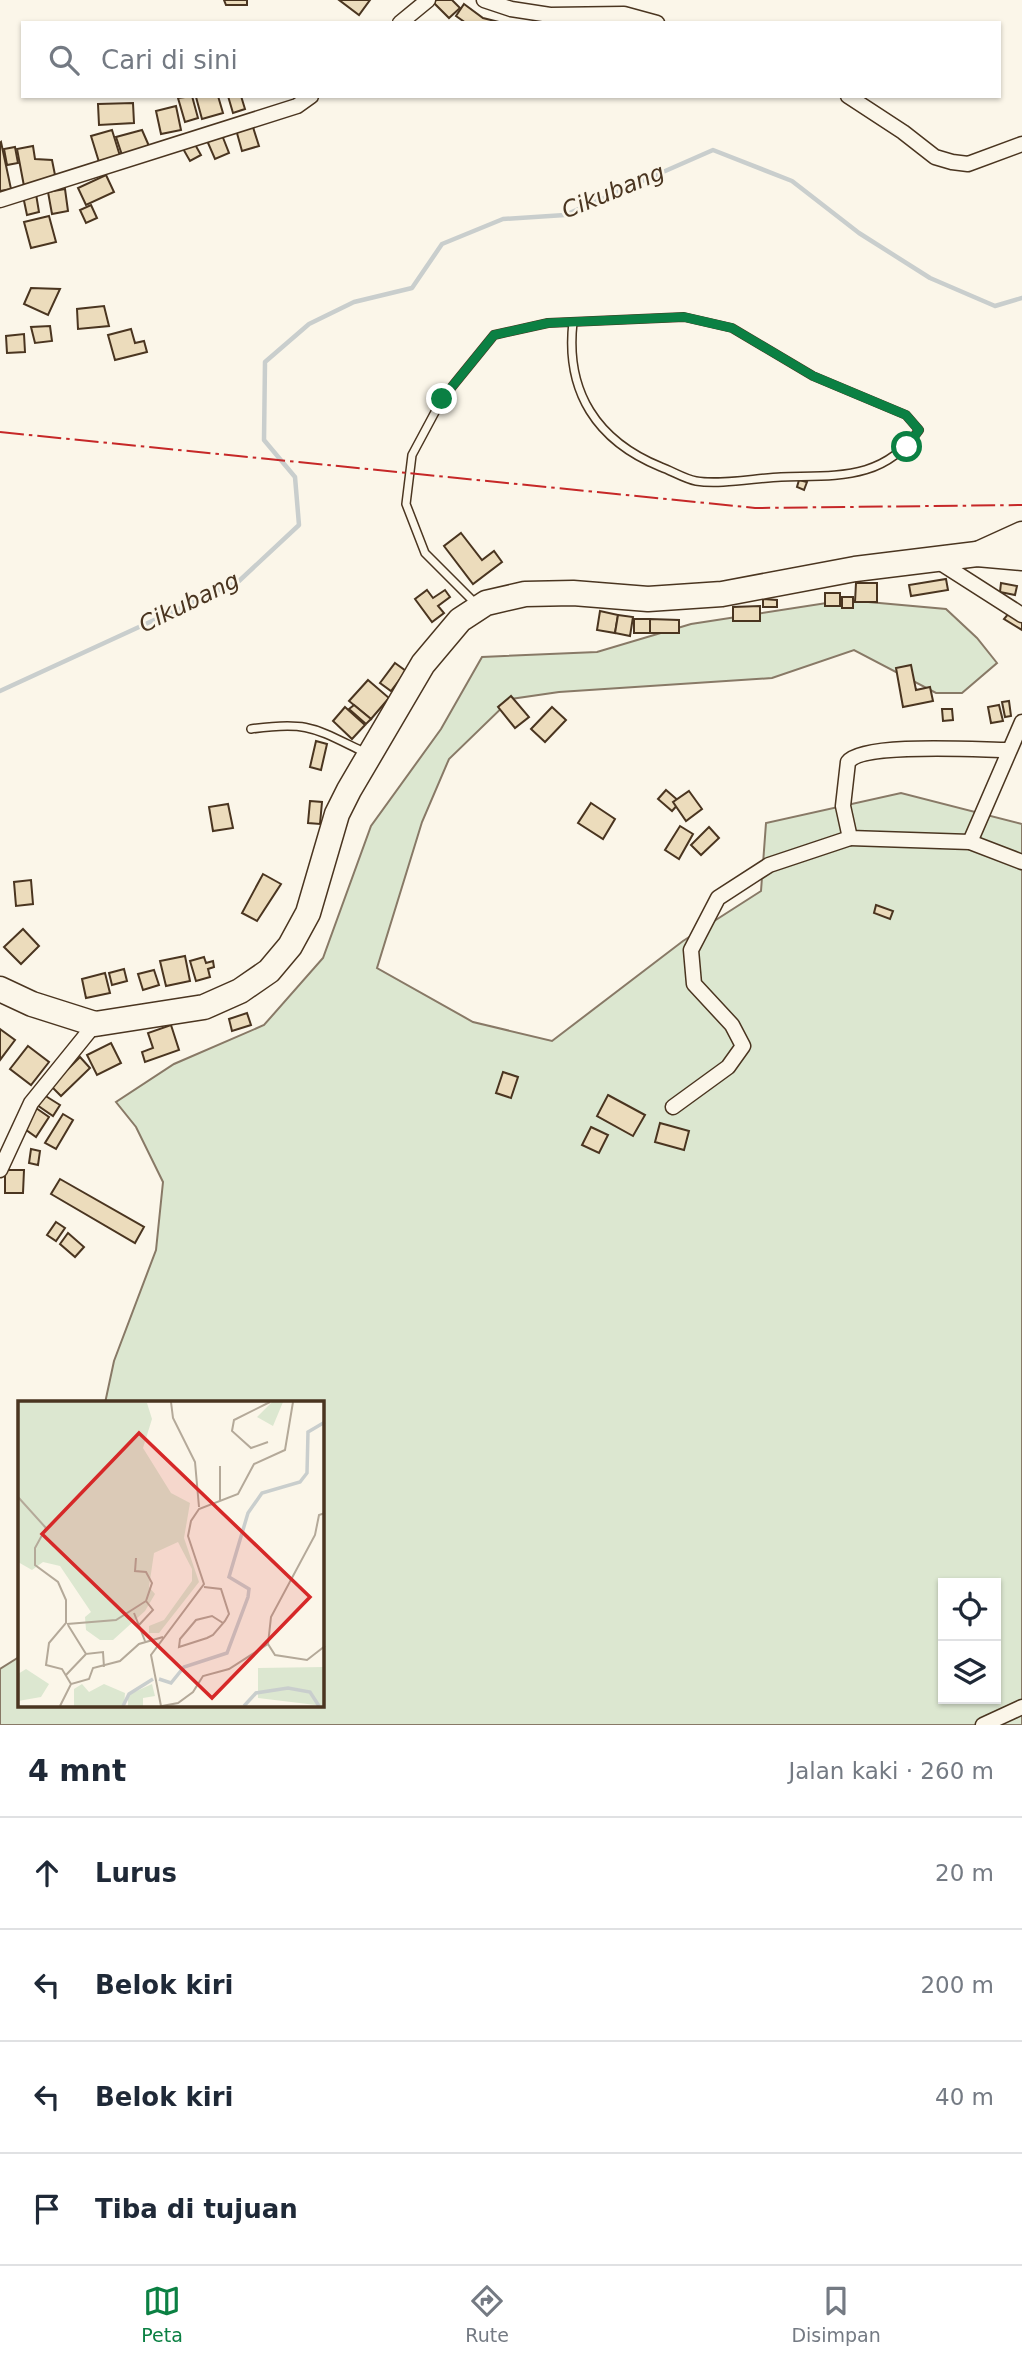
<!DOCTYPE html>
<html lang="id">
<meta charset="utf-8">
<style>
body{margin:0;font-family:"DejaVu Sans",sans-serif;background:#f2f2f3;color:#1f2937}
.controls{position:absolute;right:21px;bottom:21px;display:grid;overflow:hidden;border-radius:0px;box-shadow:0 2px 5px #0004}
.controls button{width:63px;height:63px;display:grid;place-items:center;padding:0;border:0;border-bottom:2px solid #e0e1e3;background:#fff;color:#1f2937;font:35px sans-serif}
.stop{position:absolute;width:21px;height:21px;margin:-16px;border:5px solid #0b8043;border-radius:50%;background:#fff}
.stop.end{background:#0b8043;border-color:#fff;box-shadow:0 2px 7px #0008}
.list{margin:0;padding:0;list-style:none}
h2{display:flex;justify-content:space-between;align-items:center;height:91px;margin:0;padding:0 28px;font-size:30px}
h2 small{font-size:23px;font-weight:400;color:#747a83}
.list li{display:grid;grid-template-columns:46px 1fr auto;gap:21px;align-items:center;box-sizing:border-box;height:112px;padding:0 28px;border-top:2px solid #e0e1e3}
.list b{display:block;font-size:26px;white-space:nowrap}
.list em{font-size:23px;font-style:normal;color:#747a83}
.icon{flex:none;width:38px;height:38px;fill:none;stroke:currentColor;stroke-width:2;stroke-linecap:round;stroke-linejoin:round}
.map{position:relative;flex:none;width:1022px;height:1725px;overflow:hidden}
.search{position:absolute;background:#fff;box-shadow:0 2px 5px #0004;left:21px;right:21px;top:21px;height:77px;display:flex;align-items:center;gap:18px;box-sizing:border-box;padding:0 24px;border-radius:0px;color:#747a83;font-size:26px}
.sheet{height:539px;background:#fff}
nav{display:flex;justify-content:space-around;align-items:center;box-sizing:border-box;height:98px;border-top:2px solid #e0e1e3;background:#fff;font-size:19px;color:#747a83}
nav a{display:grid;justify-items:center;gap:4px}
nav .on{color:#0b8043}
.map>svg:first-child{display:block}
.green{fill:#dce7d0;stroke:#887966;stroke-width:2;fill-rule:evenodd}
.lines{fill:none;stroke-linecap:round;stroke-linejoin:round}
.stream{stroke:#c9cecd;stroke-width:4.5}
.building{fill:#ecdcbc;stroke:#4a3520;stroke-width:2}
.lane-casing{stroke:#4a3520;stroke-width:10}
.street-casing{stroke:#4a3520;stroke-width:17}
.highway-casing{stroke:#4a3520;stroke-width:27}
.lane{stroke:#fbf6e9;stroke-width:7}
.street{stroke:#fbf6e9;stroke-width:14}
.highway{stroke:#fbf6e9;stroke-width:24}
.power{stroke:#c62828;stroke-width:2;stroke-dasharray:24 5 3.5 5;stroke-linecap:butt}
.route{stroke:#0b8043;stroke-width:9}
.labels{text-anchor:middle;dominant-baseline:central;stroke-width:5;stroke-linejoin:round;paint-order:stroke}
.water-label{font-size:23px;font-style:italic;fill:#4a3520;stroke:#fbf6e9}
.inset-river{fill:none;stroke:#c9cecd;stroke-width:3.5}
.inset-road{fill:none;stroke:#b4a999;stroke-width:2}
.view{fill:#d62828;fill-opacity:0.15;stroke:#d62828;stroke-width:3.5}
.inset-edge{fill:none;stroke:#4a3520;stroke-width:3.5}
</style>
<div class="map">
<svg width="1022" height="1725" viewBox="0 0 1022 1725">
<rect width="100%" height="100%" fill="#fbf6e9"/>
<path class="green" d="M846,600L946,609L977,638L997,663L962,693H936L854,650L772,678L559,692L511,699L449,759L422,822L377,968L473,1022L552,1041L683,941L761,891L766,823L901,793L1022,824V1725H0V1669L19,1657V1706H322V1403H105L114,1361L156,1250L163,1182L136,1127L116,1102L174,1064L264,1025L323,958L371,826L441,729L482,657L597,652L691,624ZM943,1583H996V1699H943Z"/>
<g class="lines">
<path class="stream" d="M0,691L239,581L299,525L295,477L264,440L265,362L309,324L354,302L412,288L442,244L503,219L565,215L713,150L792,181L859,233L930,278L995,306L1022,298"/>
</g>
<g class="building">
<path d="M224,0H247V5H226Z"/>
<path d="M339,0H370L359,15Z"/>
<path d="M436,0H452L460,8L449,18L434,3Z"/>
<path d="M464,4L483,18L503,23H466L456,16Z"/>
<path d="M192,96L198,118L185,122L178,98Z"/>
<path d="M218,96L223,113L202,119L196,97Z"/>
<path d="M228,96H241L245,109L233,113Z"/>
<path d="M133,103L134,123L99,125L98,104Z"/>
<path d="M176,106L181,130L161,134L156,111Z"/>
<path d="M251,121L259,146L242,151L235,126Z"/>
<path d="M112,130L120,156L99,162L91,136Z"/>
<path d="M142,130L149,146L122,155L116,137Z"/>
<path d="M220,130L229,153L215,159L205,136Z"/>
<path d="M193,141L201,155L190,161L182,147Z"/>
<path d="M1,142L11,189L0,191V143Z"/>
<path d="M33,146L35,159L52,160L56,180L24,186L17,149Z"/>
<path d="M15,147L18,163L7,165L4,149Z"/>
<path d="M106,175L114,192L86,205L78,188Z"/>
<path d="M65,189L68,211L52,214L48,192Z"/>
<path d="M36,194L39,212L27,215L23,196Z"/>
<path d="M91,205L97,218L86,223L80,210Z"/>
<path d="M49,216L56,242L31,248L24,222Z"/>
<path d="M31,288L60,289L48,315L24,304Z"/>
<path d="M104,306L109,326L78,329L77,309Z"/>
<path d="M50,326L52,341L35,343L31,327Z"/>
<path d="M131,329L135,343L144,341L147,352L115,360L108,335Z"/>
<path d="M24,334L25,352L7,353L6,336Z"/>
<path d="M799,480L807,482L804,490L797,487Z"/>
<path d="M461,533L482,560L494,551L502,562L473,584L444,546Z"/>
<path d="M946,579L948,590L911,596L909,585Z"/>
<path d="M856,583H877V602H855Z"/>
<path d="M1001,583L1017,586L1015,595L1000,592Z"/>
<path d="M427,590L433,598L445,590L450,597L438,606L444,613L432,622L415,599Z"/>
<rect x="825" y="593" width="15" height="13"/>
<rect x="842" y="597" width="11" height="11"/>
<path d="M763,599L777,600V607H763Z"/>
<path d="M760,606V621H733V607Z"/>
<path d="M600,611L618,615L615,633L597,630Z"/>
<path d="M1009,613L1022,621V630L1004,619Z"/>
<path d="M618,615L633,617L630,636L615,633Z"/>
<rect x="634" y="619" width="16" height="14"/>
<path d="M650,619L679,620V633H650Z"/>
<path d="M395,663L406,671L391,691L380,683Z"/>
<path d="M911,665L916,690L930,687L933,701L903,707L896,668Z"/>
<path d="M368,680L389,698L371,719L349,701Z"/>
<path d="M511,696L529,717L515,728L498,707Z"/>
<path d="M1009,701L1011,716L1005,717L1002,702Z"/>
<path d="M354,705L371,719L366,724L349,709Z"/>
<path d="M999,705L1003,721L991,723L988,707Z"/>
<path d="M345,707L365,725L352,739L333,721Z"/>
<path d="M552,707L566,720L545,742L531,729Z"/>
<path d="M942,709H952L953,720L943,721Z"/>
<path d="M316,741L327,744L321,770L310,767Z"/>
<path d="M666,790L680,802L672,811L658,799Z"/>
<path d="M689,791L702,809L686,821L673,802Z"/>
<path d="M310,801L322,802L320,824L308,823Z"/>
<path d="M591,803L615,819L603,839L578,823Z"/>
<path d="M228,804L233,828L213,831L209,807Z"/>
<path d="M680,826L693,834L679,859L665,850Z"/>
<path d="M709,827L719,838L701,855L691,845Z"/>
<path d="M263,874L281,884L257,921L242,913Z"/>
<path d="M31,880L33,904L16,906L14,882Z"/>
<path d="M876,905L893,911L890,919L874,913Z"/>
<path d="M23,929L39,946L21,964L4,947Z"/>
<path d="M185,956L190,981L166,986L160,961Z"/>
<path d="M204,957L206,963L213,961L214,967L208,969L210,977L196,981L190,961Z"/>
<path d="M124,969L127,981L112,985L109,973Z"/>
<path d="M154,970L159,985L143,990L138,974Z"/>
<path d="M105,973L110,993L86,998L82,979Z"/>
<path d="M247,1013L251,1025L232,1031L229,1019Z"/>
<path d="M171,1025L179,1050L145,1062L142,1052L153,1048L148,1033Z"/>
<path d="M0,1029L15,1040L0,1060Z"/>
<path d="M111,1043L121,1063L97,1075L87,1055Z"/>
<path d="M28,1046L49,1062L31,1085L10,1069Z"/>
<path d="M80,1057L90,1068L61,1096L51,1086Z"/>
<path d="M503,1072L518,1077L511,1098L496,1093Z"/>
<path d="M44,1095L60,1105L53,1116L37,1105Z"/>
<path d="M608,1095L645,1115L633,1136L597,1116Z"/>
<path d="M36,1108L49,1117L36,1137L22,1127Z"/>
<path d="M63,1114L73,1120L56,1149L45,1143Z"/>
<path d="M660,1123L689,1131L684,1150L655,1142Z"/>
<path d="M591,1127L608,1135L599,1153L582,1145Z"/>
<path d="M31,1149L40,1151L38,1165L29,1163Z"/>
<path d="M5,1170H24L23,1193H5Z"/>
<path d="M60,1179L144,1227L135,1243L51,1194Z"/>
<path d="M56,1222L65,1228L56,1241L47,1235Z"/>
<path d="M68,1233L84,1247L75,1257L60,1244Z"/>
</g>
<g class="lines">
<g class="lane-casing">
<g id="lane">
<path d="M477,605L425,553L406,504L412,455L442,399L494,335L548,323L684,317L732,328L813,376L906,415L919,430C883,481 837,475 781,477C756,478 720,485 696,481C685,479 672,471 661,467C597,441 565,392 573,322"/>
<path d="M251,729C308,721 314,728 364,752"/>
</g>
</g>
<g class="street-casing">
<g id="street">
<path d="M484,0L511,9L550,15L624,14L657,23"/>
<path d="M400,23L428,0"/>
<path d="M848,96L903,132L935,157L952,162L968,164L1022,144"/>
<path d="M0,200L297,106L311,96"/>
<path d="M936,560L1022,615"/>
<path d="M1008,750C980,750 863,742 848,762L843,806L850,838L970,842L1022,862"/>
<path d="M970,842L1022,722"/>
<path d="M673,1107L728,1067L743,1046L732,1025L694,984L691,950L718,898L769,865L850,838"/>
<path d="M0,1170L31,1103L95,1024"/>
<path d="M983,1725L1022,1707"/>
</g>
</g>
<g class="highway-casing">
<g id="highway">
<path d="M978,554L1022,534"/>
<path d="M0,989L32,1004L95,1024L204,1007L240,991L269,971L290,946L308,913L337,814L349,790L423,664L460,620L486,603L525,594L573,593L648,599L722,594L855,569L977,554L1022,558"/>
</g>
</g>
<use href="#lane" class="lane"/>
<use href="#street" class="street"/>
<use href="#highway" class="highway"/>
<path class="power" d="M0,432L755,508L1022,505"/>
</g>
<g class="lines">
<path class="route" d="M442,399L494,335L548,323L684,317L732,328L813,376L906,415L919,430L907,447"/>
</g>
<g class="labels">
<g class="water-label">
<text transform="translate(613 191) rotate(-22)">Cikubang</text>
<text transform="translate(189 602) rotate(-26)">Cikubang</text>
</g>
</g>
<g transform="translate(18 1401)">
<rect width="306" height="306" fill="#fbf6e9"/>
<path d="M0,1L129,2L134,18L125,47L153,92L172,102L166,137L181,181L141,232H131V225L146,219L174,180V168L160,141L136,152L131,186L137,193L127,210L95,239H82L68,229L67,216L73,211L42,165L25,161L14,169L0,161ZM254,1H265L255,25L239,16ZM306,266V305L240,297V267ZM8,268L31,283L23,296L0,300V273ZM64,283L71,291L86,283L107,292L106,305H56V288ZM134,283L137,295L125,297V305H110V294Z" fill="#dce7d0"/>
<path class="inset-river" d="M141,278L153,282L166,266L209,252L230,196L231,188L211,176L230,112L244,92L282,81L289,72L290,31L307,21M105,305L111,293L135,278M226,305L238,292L270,287L292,291L301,305"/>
<path class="inset-road" d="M153,1L155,17L177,61L181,106M250,41L233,47L214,30L216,19L252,1M202,65V99M0,96L28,127L17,147V164L40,181L48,199V222L31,242L28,264L44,268L53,283M307,112L301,114L297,134L253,216L250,243L257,254L289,259L307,245M118,157L117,170L128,171L134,182L128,200M186,186L203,188L211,213L207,220L195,234L189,237L161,246L162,238L178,219L194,215L205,222M116,212L127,240M49,223L98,219L128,200L135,209L121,224M50,224L68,253L85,251L86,266M48,274L68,253M42,305L53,283L71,278L75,267L102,260L121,243L145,236M143,305L133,254L186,183L170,135L173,120L181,108L220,93L236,63L267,49L275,1M144,305L160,302L175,291L185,275L211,268L250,243"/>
<path class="view" d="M121,32L292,196L194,297L24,133Z"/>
<rect width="306" height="306" class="inset-edge"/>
</g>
</svg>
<div class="controls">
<button><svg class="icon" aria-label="locate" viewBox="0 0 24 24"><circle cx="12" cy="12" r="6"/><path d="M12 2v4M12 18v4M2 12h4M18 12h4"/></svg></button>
<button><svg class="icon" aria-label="layers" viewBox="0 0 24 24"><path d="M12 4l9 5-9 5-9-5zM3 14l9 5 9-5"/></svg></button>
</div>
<div class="stop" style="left:907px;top:447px"></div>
<div class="stop end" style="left:442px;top:399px"></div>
<div class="search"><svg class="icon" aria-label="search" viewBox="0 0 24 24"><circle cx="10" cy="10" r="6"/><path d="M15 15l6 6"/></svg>Cari di sini</div>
</div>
<section class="sheet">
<h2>4 mnt<small>Jalan kaki · 260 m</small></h2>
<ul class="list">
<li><svg class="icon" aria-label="ahead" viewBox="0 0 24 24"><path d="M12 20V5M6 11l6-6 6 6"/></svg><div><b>Lurus</b></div><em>20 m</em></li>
<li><svg class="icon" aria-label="left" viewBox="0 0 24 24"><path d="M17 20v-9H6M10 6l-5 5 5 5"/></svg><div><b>Belok kiri</b></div><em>200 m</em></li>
<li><svg class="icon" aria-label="left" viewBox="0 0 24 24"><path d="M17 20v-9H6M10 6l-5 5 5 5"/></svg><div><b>Belok kiri</b></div><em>40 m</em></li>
<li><svg class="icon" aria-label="arrive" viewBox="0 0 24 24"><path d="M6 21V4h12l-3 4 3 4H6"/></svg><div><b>Tiba di tujuan</b></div></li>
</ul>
</section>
<nav>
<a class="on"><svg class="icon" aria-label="map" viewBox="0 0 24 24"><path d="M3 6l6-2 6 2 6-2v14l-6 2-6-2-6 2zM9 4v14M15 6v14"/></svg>Peta</a>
<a><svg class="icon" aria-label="directions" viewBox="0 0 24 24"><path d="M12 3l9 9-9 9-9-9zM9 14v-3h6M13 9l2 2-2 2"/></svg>Rute</a>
<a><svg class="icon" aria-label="saved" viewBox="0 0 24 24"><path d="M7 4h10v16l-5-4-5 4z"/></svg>Disimpan</a>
</nav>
